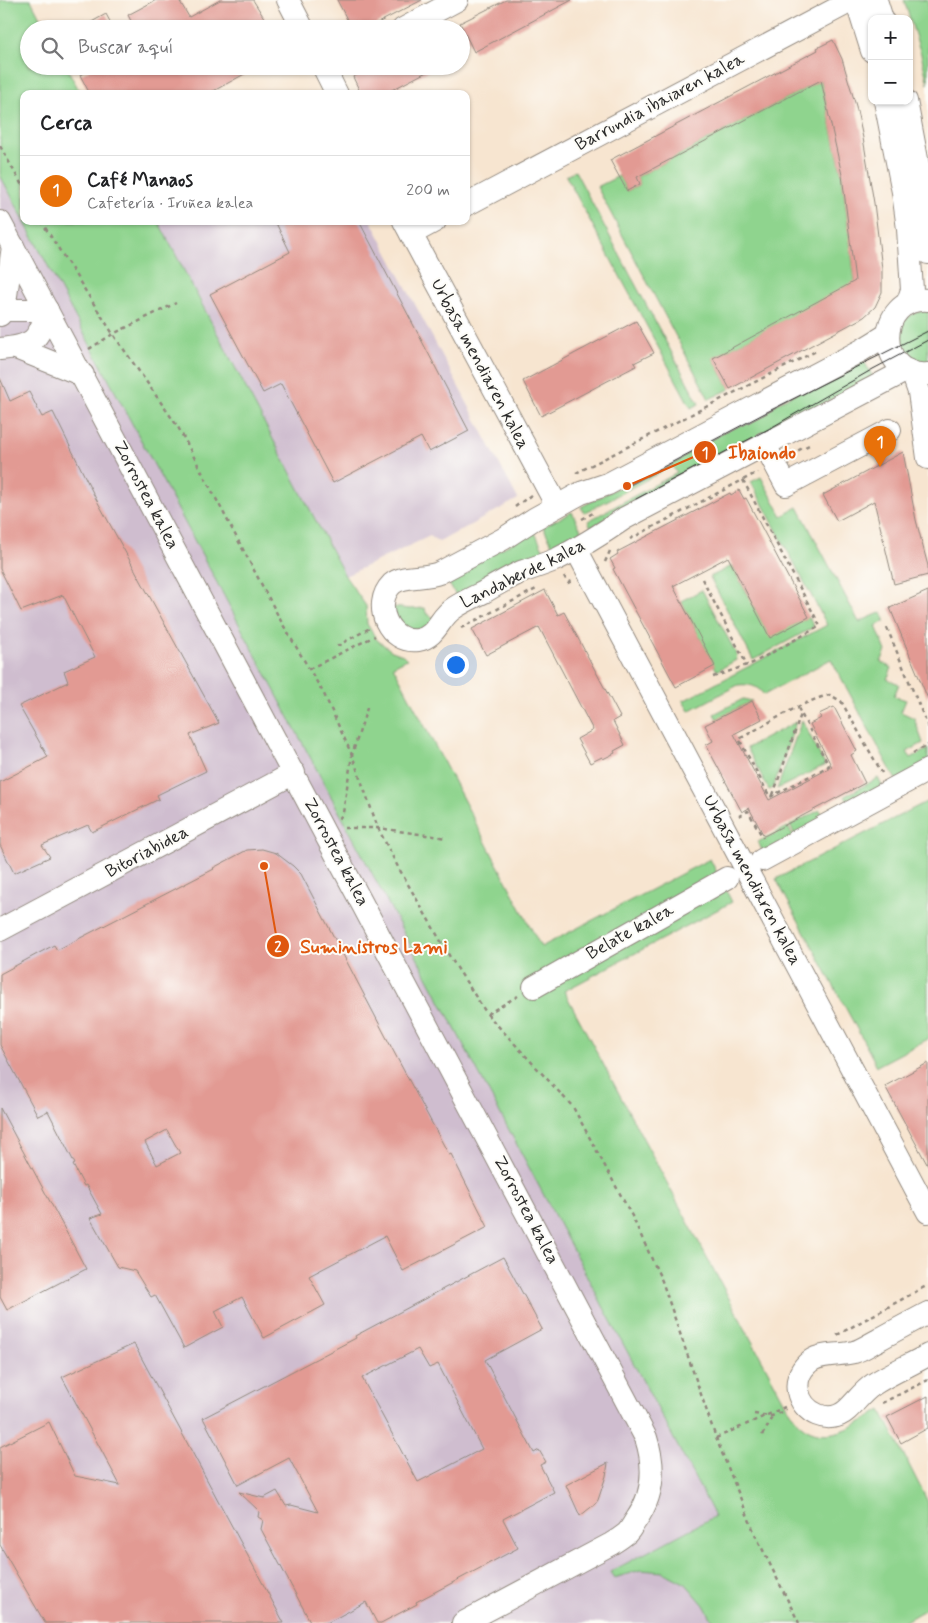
<!DOCTYPE html>
<html lang="es">
<meta charset="utf-8">
<style>
body{margin:0;font-family:Mynerve,sans-serif;background:#f6f6f6;color:#202124}
.controls{position:absolute;right:15px;top:15px;display:grid;overflow:hidden;border-radius:10px;box-shadow:0 1px 4px #0004}
.controls button{width:45px;height:45px;display:grid;place-items:center;padding:0;border:0;border-bottom:1px solid #e0e0e0;background:#fff;color:#202124;font:25px sans-serif}
.you{position:absolute;left:455px;top:664px;width:18px;height:18px;margin:-12px;border:4px solid #fff;border-radius:50%;background:#1a73e8;box-shadow:0 0 0 8px #1a73e833}
.badge{display:grid;place-items:center;width:32px;height:32px;border-radius:50%;background:#0b8043;color:#fff;font-size:16px;font-weight:700}
.pin{position:absolute;translate:-50% -41px;filter:drop-shadow(0 1px 2px #0008)}
.pin::after{content:'';position:absolute;top:26px;width:18px;height:15px;background:inherit;clip-path:polygon(0 0,100% 0,50% 100%)}
.list{margin:0;padding:0;list-style:none}
h2{display:flex;justify-content:space-between;align-items:center;height:65px;margin:0;padding:0 20px;font-size:21px}
h2 small{font-size:16px;font-weight:400;color:#757577}
.list li{display:grid;grid-template-columns:32px 1fr auto;gap:15px;align-items:center;box-sizing:border-box;height:70px;padding:0 20px;border-top:1px solid #e0e0e0}
.list b{display:block;font-size:19px;white-space:nowrap}
.list p{margin:0;font-size:16px;white-space:nowrap;color:#757577}
.list em{font-size:16px;font-style:normal;color:#757577}
.icon{flex:none;width:28px;height:28px;fill:none;stroke:currentColor;stroke-width:2;stroke-linecap:round;stroke-linejoin:round}
.map{position:relative;flex:none;width:928px;height:1623px;overflow:hidden}
.search{position:absolute;background:#fff;box-shadow:0 1px 4px #0004;left:20px;top:20px;width:450px;height:55px;display:flex;align-items:center;gap:12px;box-sizing:border-box;padding:0 18px;border-radius:28px;color:#757577;font-size:19px}
.panel{position:absolute;background:#fff;box-shadow:0 1px 4px #0004;left:20px;top:90px;width:450px;height:135px;border-radius:10px}
.map>svg:first-child{display:block}
.industrial{fill:#cfbdcf}
.green{fill:#8fd48e;stroke:#5d805c}
.building{fill:#e29a93;fill-rule:evenodd}
.lines{fill:none;stroke-linecap:round;stroke-linejoin:round}
.minor-casing{stroke:#91887e;stroke-width:24}
.path{stroke:#91887e;stroke-width:2.5;stroke-dasharray:4 4;stroke-linecap:butt}
.minor{stroke:#fff;stroke-width:22}
.tram{stroke:#2b2b2b;stroke-width:1}
.labels{text-anchor:middle;dominant-baseline:central;stroke-width:4;stroke-linejoin:round;paint-order:stroke}
.street-label{font-size:18px;fill:#2b2b2b;stroke:#fdfcf7}
.leader{fill:none;stroke:#df570e;stroke-width:2}
.callout-dot{fill:#df570e;stroke:#fdfcf7;stroke-width:2}
.mark-label{font-size:15px;text-anchor:middle;font-weight:bold;fill:#fff}
.callout-label{font-size:19px;text-anchor:middle;font-weight:bold;fill:#df570e;stroke:#fdfcf7;stroke-width:4;stroke-linejoin:round;paint-order:stroke}
</style>
<div class="map">
<svg width="928" height="1623" viewBox="0 0 928 1623">
<rect width="100%" height="100%" fill="#fdfcf7"/>
<filter id="ink" filterUnits="userSpaceOnUse"><feTurbulence type="fractalNoise" baseFrequency=".02" numOctaves="2"/><feDisplacementMap in="SourceGraphic" scale="10" xChannelSelector="R" yChannelSelector="G"/><feConvolveMatrix kernelMatrix="1 2 1 2 8 2 1 2 1" color-interpolation-filters="sRGB"/></filter>
<filter id="wash" filterUnits="userSpaceOnUse"><feTurbulence type="fractalNoise" baseFrequency=".0096" numOctaves="4" result="noise"/><feDisplacementMap in="SourceGraphic" scale="20" xChannelSelector="R" yChannelSelector="G"/><feGaussianBlur stdDeviation="1.12" result="paint"/><feColorMatrix in="noise" values="0 0 0 0 0 0 0 0 0 0 0 0 0 0 0 0 0 1.4 0 .05"/><feComposite in="paint" operator="in"/></filter>
<g filter="url(#wash)">
<rect width="100%" height="100%" fill="#f7e5d0"/>
<g class="industrial">
<path d="M0,175L715,1516L670,1540L714,1623H0Z"/>
<path d="M158,221H371L518,499L439,542L430,536L345,576Z"/>
</g>
<g class="green">
<path d="M0,0H31L46,29H29V66H66L81,94H24V220L0,175Z"/>
<path d="M904,0H928V84L921,54Z"/>
<path d="M821,80L842,175L855,282L713,358L730,389L709,399L597,187L619,176L627,191L640,184L637,177Z"/>
<path d="M575,171L699,404L691,408L566,176Z"/>
<path d="M24,221H158L345,576L366,606L367,624L377,640L392,651L403,655L407,659L393,666L541,947L710,859L732,902L564,991L790,1412C793,1415 797,1421 800,1424C826,1447 858,1424 881,1410L928,1502V1608L902,1623H714L704,1605L686,1584L663,1572L641,1570L614,1578L610,1572L715,1516Z"/>
<path d="M923,311H928V364C923,363 917,363 912,361C895,353 895,328 908,317C913,313 918,312 923,311Z"/>
<path d="M862,358L873,377L591,527L588,521L677,473L672,466L584,513L581,507Z"/>
<path d="M761,477L782,516L798,507L859,622L882,612L885,621L876,626L886,651L881,662L892,668L887,679L899,684L894,696L906,700L901,712L914,718L923,743L907,752L911,758L928,749V763L896,780L831,659L764,695C757,685 749,684 738,685L689,711L683,701L827,625L751,482Z"/>
<path d="M572,512L582,532L553,546L543,527Z"/>
<path d="M534,531L544,551L457,597L446,579Z"/>
<path d="M732,566L770,637L809,617L814,627L753,660L710,577Z"/>
<path d="M702,590L737,655L736,660L717,671L681,601Z"/>
<path d="M392,607L410,609L425,608L426,613L435,619L424,629L408,630L396,621Z"/>
<path d="M743,699L752,701L717,719L714,714Z"/>
<path d="M802,720L825,765L777,789Z"/>
<path d="M796,722L773,788L769,790L747,748Z"/>
<path d="M878,778L883,788L850,805L845,796Z"/>
<path d="M928,801V1039L877,1066L776,879Z"/>
<path d="M820,810L825,819L795,835L790,825Z"/>
<path d="M788,827L793,836L763,852L758,842Z"/>
</g>
<g id="blocks">
<g class="building">
<path d="M156,0H179L189,17L220,0H253L271,29H135L128,15Z"/>
<path d="M337,0H422L366,29H352Z"/>
<path d="M506,0H572L474,52L460,23Z"/>
<path d="M106,14L114,29H79Z"/>
<path d="M833,40L842,59L856,106L863,138L874,203L882,269V292L875,307L864,317L730,389L713,358L855,281L842,175L821,80L637,177L640,184L627,191L610,160L818,50L817,48Z"/>
<path d="M96,66H259L208,94H90L80,75Z"/>
<path d="M373,66H438L384,94H361L353,77Z"/>
<path d="M275,221H359L469,431L429,452L421,437L333,483L281,384L263,393L210,294L290,252Z"/>
<path d="M636,321L654,353L634,363L636,366L541,416L523,381Z"/>
<path d="M0,378L10,401L29,392L42,417L53,412L95,497L219,723L190,735L206,771L157,795L159,799L92,832L88,825L42,845L50,857L14,873L0,845V782L48,757L19,706L68,682L64,671L95,657L63,595L21,611L0,569Z"/>
<path d="M903,452L916,520L928,566V575L894,584L874,501L837,521L823,495Z"/>
<path d="M739,490L744,499L746,498L809,617L770,638L728,557L673,586L715,666L676,687L613,569L615,568L610,559L618,554L617,552L730,493L731,495Z"/>
<path d="M545,590L558,615L564,612L620,717L613,721L625,745L614,751L615,753L603,759L602,757L590,763L577,739L593,730L539,627L486,655L472,629Z"/>
<path d="M928,591V699L890,608Z"/>
<path d="M752,701L762,719L734,734L769,800L832,767L810,724L821,718L819,714L834,707L857,751L851,755L865,783L764,836L749,808L742,812L706,745L713,741L705,725Z"/>
<path d="M262,849L276,853L293,866L301,874L396,1056L449,1155L451,1154L488,1227L403,1271L385,1236L309,1276L325,1305L264,1338L242,1297L215,1311L223,1327L184,1348L155,1295L151,1297L135,1271L118,1267L90,1218L102,1214L86,1185L84,1186L73,1165L75,1164L48,1111L38,1116L0,1045V974L54,945L57,950L214,869L213,868L247,850ZM167,1130L180,1153L157,1165L145,1142Z"/>
<path d="M928,1063V1166L885,1086Z"/>
<path d="M0,1108L86,1269L7,1310L0,1297Z"/>
<path d="M503,1257L542,1329L485,1360L534,1453L539,1450L546,1462L540,1465L554,1492L503,1519L518,1548L416,1602L417,1604L381,1623H377L366,1602L327,1623H311L261,1529L263,1520L258,1517L259,1511L239,1492L264,1498L277,1491L286,1506L291,1505L318,1512L289,1458L238,1485L203,1418L356,1338L355,1336ZM418,1349L429,1368L438,1364L482,1449L418,1482L362,1378Z"/>
<path d="M134,1344L241,1543L284,1623H45L8,1559L0,1545V1447L49,1422L75,1476L120,1485L62,1377Z"/>
<path d="M928,1396V1428L901,1443L887,1417Z"/>
<path d="M608,1463L606,1476L598,1500L595,1504L580,1516L566,1485Z"/>
</g>
</g>
</g>
<g filter="url(#ink)">
<use href="#blocks" fill-opacity="0" stroke="#91887e" stroke-width="1"/>
<g class="lines">
<g class="minor-casing">
<g id="minor">
<path d="M288,0L303,29"/>
<path d="M856,0L872,51"/>
<path d="M876,0L882,19"/>
<path d="M403,29L457,0"/>
<path d="M323,66L337,94"/>
<path d="M885,101L903,192L908,229L912,290L907,304"/>
<path d="M906,101L923,191L928,253"/>
<path d="M466,205L853,0"/>
<path d="M404,221L557,506"/>
<path d="M0,222L646,1438C655,1466 654,1495 636,1520C633,1524 631,1529 627,1533C622,1537 616,1541 611,1544L463,1623"/>
<path d="M411,234L435,221"/>
<path d="M928,300C875,296 875,379 928,374"/>
<path d="M4,310L13,246"/>
<path d="M0,315L4,310H47"/>
<path d="M888,334L862,350L608,484L581,493L534,519L503,539L439,573C425,579 403,574 392,584C371,605 389,644 418,640C437,637 439,617 454,608C463,602 474,597 484,592C496,585 508,578 521,572C533,568 545,564 557,559C581,547 603,533 625,518L907,370"/>
<path d="M16,348L83,375"/>
<path d="M0,349C33,346 39,341 47,310"/>
<path d="M912,372L919,392L928,458"/>
<path d="M764,443L786,485L890,430"/>
<path d="M576,549L928,1212"/>
<path d="M762,860L928,770"/>
<path d="M0,930L294,773"/>
<path d="M534,987L727,878"/>
<path d="M928,1313C911,1322 894,1331 878,1340C870,1344 862,1350 854,1352C840,1356 818,1352 807,1364C800,1371 796,1381 798,1391C802,1413 829,1426 847,1410C857,1401 862,1392 874,1384C891,1373 910,1365 928,1355"/>
</g>
</g>
<g class="path">
<path d="M0,146L24,189"/>
<path d="M41,221L113,334L178,427L282,623L324,694L352,755L378,828L398,867L450,957L487,1014L573,1107L632,1216L662,1281L716,1438L755,1534L799,1623"/>
<path d="M89,349L113,334L176,303"/>
<path d="M791,454L811,444"/>
<path d="M576,473L818,350"/>
<path d="M515,507L531,495"/>
<path d="M582,519L593,513"/>
<path d="M630,539L758,472"/>
<path d="M605,562L610,551"/>
<path d="M564,576L568,583L572,581"/>
<path d="M702,579L747,665"/>
<path d="M461,628L538,588"/>
<path d="M887,628L928,727"/>
<path d="M337,646L370,628"/>
<path d="M309,669L375,636"/>
<path d="M713,677L753,663L820,626L743,480"/>
<path d="M798,708L829,766L770,797L739,739C764,726 804,700 830,695L841,701L882,773"/>
<path d="M913,753L928,745"/>
<path d="M773,795L801,714"/>
<path d="M739,816L748,811L763,838"/>
<path d="M339,819L343,813L352,755L368,705"/>
<path d="M344,828H378L447,838"/>
<path d="M487,1014L518,996"/>
<path d="M837,1335L928,1285"/>
<path d="M882,1403L928,1380"/>
<path d="M754,1414L772,1416L786,1410"/>
<path d="M762,1435L768,1426L772,1416"/>
<path d="M716,1438L785,1407"/>
</g>
<use href="#minor" class="minor"/>
<g class="tram">
<path d="M627,486L765,413L928,331"/>
<path d="M636,499L774,426L873,369L928,340"/>
</g>
</g>
</g>
<g class="labels">
<g class="street-label">
<text transform="translate(660 102) rotate(-28)">Barrundia ibaiaren kalea</text>
<text transform="translate(480 364) rotate(62)">Urbasa mendiaren kalea</text>
<text transform="translate(146 495) rotate(62)">Zorrostea kalea</text>
<text transform="translate(523 574) rotate(-26)">Landaberde kalea</text>
<text transform="translate(147 852) rotate(-28)">Bitoriabidea</text>
<text transform="translate(336 852) rotate(62)">Zorrostea kalea</text>
<text transform="translate(752 880) rotate(62)">Urbasa mendiaren kalea</text>
<text transform="translate(630 932) rotate(-29)">Belate kalea</text>
<text transform="translate(526 1210) rotate(62)">Zorrostea kalea</text>
</g>
</g>
<path class="leader" d="M627 486L705 452M264 866L278 946"/>
<g class="callout-dot">
<circle cx="627" cy="486" r="5"/>
<circle cx="264" cy="866" r="5"/>
<circle cx="705" cy="452" r="12"/>
<circle cx="278" cy="946" r="12"/>
</g>
<g class="mark-label">
<text x="705" y="458">1</text>
<text x="278" y="952">2</text>
</g>
<g class="callout-label">
<text x="762" y="459">Ibaiondo</text>
<text x="374" y="953">Suministros Lami</text>
</g>
</svg>
<div class="controls">
<button>+</button>
<button>−</button>
</div>
<div class="you"></div>
<div class="pin badge" style="left:880px;top:467px;background:#e8710a">1</div>
<div class="search"><svg class="icon" aria-label="search" viewBox="0 0 24 24"><circle cx="10" cy="10" r="6"/><path d="M15 15l6 6"/></svg>Buscar aquí</div>
<section class="panel">
<h2>Cerca<small></small></h2>
<ul class="list">
<li><span class="badge" style="background:#e8710a">1</span><div><b>Café Manaos</b><p>Cafetería · Iruñea kalea</p></div><em>200 m</em></li>
</ul>
</section>
</div>
